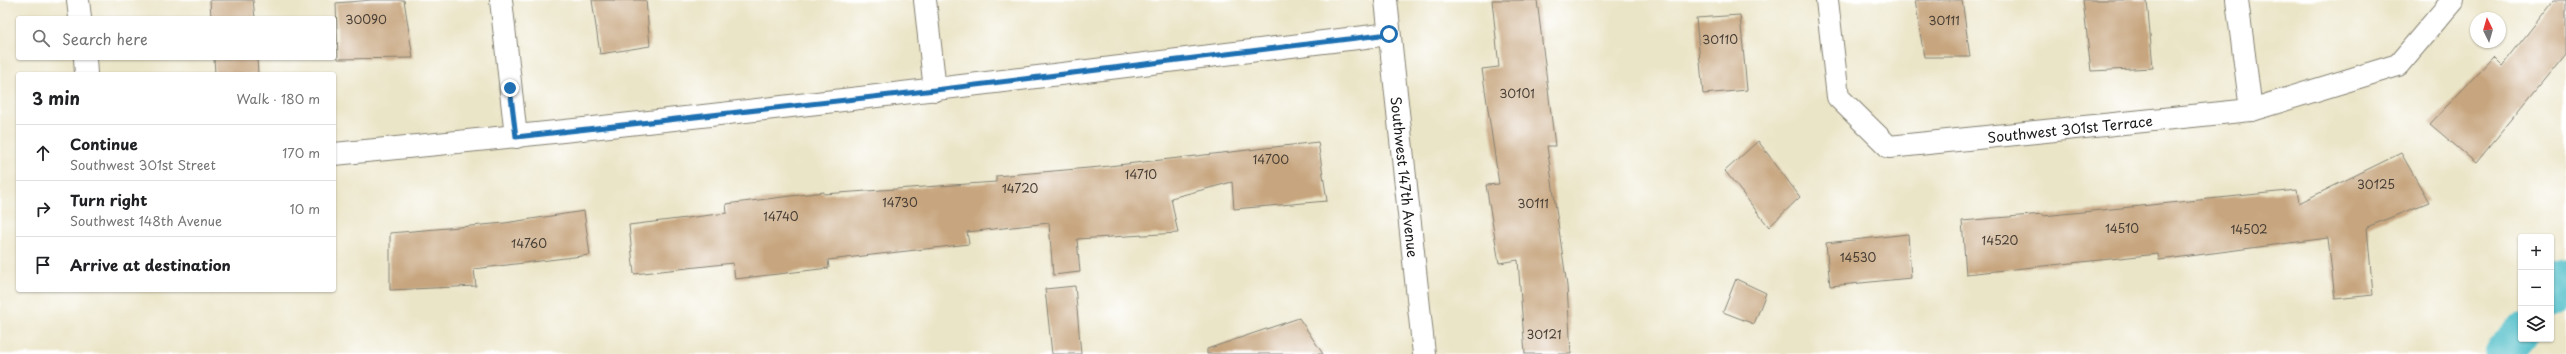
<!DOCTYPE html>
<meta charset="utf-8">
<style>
body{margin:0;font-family:"Playpen Sans",sans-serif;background:#f2f2f2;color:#202124}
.controls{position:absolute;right:12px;bottom:12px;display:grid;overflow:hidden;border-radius:4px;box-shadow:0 1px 3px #0004}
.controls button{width:36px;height:36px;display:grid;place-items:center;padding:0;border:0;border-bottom:1px solid #e0e0e0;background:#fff;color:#202124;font:20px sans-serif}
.compass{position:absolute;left:2470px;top:12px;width:36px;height:36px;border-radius:50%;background:#fff;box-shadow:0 1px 3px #0004;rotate:355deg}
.stop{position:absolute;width:12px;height:12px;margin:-9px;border:3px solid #1f6fb2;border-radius:50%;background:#fff}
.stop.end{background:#1f6fb2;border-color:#fff;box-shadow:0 1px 4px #0008}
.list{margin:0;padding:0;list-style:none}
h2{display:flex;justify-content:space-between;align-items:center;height:52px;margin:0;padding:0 16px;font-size:17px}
h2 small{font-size:13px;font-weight:400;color:#757577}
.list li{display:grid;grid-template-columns:26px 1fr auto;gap:12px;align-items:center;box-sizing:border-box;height:56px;padding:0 16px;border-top:1px solid #e0e0e0}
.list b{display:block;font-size:15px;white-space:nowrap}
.list p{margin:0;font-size:13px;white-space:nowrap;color:#757577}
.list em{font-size:13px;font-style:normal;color:#757577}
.icon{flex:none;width:22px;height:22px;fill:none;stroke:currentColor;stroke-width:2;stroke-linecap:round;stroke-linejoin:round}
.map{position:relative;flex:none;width:2566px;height:354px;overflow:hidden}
.search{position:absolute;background:#fff;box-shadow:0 1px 3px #0004;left:16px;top:16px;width:320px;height:44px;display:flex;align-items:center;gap:10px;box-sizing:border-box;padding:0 14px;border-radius:4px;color:#757577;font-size:15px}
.panel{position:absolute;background:#fff;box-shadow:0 1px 3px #0004;left:16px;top:72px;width:320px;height:220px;border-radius:4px}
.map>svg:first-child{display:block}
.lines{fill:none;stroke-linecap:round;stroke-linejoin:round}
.canal{stroke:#52bfc9;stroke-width:37}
.building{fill:#c7a67f}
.minor-casing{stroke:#848072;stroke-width:24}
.minor{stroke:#fff;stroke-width:22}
.route{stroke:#1f6fb2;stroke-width:5}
.labels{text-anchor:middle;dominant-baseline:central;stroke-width:4;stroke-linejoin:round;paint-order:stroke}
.number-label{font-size:12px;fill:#473e35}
.street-label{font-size:14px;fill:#1c1c1c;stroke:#fff}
</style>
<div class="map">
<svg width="2566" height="354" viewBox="0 0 2566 354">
<rect width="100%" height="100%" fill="#fff"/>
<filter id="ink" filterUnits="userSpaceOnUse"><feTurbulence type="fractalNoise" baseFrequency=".025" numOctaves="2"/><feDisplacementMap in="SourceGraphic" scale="8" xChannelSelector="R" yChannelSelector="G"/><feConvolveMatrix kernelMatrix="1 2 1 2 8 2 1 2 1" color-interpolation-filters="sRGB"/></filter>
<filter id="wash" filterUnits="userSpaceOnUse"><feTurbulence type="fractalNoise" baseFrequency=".012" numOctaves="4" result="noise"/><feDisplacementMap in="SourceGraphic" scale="16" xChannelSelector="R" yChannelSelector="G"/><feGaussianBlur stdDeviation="0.9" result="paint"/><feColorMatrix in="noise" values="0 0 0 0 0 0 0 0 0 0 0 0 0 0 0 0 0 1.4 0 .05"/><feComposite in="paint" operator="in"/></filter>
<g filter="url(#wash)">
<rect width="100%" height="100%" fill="#ebe5c8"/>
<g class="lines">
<g class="canal">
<path d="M2551,298L2566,281"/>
<path d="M2502,354L2521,332"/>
</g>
</g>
<g id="blocks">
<g class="building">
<path d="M210,0H253L255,18H211Z"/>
<path d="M372,0H404L413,58L338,59L336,3Z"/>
<path d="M592,0H646L650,46L600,54Z"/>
<path d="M1492,0H1537L1555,146H1547L1567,286L1571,354H1525L1518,260L1499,263L1486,185L1499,184L1482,69L1499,67Z"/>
<path d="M1915,0H1962L1970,57H1924Z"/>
<path d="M2083,0H2147L2153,68L2091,71Z"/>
<path d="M2554,0H2566V53L2476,163L2430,124L2493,57L2502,66Z"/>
<path d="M1740,15L1747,90L1703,94L1696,18Z"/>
<path d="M214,58H257L258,74H215Z"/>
<path d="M1758,141L1800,197L1769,227L1725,171Z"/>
<path d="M1318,142L1327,201L1234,209L1232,182L1171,198L1178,233L1077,239L1080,272L1053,275L1049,223L967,232L969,244L828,260L829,268L735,279L733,263L634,274L629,225L727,213L726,204L824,192V194L996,182V176L1100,167Z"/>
<path d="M2401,153L2429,202L2367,227L2373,295L2335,299L2328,238L2159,260L2158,254L1966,274L1962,221L2043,214V216L2297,190L2299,203Z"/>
<path d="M584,211L590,255L474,269L476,286L390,290V233L505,223Z"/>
<path d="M1908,234L1911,278L1830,286L1826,243Z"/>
<path d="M1736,279L1766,293L1754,324L1723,312Z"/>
<path d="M1075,286L1081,354H1052L1045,289Z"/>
<path d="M1299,318L1323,354H1207V349Z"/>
</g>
</g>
</g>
<g filter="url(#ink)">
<use href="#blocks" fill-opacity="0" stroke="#848072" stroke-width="1"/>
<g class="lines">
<g class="minor-casing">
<g id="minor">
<path d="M78,0L80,18"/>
<path d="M501,0L516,137"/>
<path d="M925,0L935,90"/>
<path id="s1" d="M1386,0L1424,354"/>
<path id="s2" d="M1827,0L1838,97L1889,147L2251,110L2398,65L2453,0"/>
<path d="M2237,0L2251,110"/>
<path d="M85,58L86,74"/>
<path d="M334,154C687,121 1038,77 1389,34"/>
</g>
</g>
<use href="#minor" class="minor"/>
</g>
</g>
<g class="lines" filter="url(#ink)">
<path class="route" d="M510,88L516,137L935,90L1389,34"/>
</g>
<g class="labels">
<g class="number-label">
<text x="366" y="19">30090</text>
<text x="1944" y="20">30111</text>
<text x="1720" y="39">30110</text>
<text x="1517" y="93">30101</text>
<text x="1271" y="159">14700</text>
<text x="1141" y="174">14710</text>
<text x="2376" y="184">30125</text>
<text x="1020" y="188">14720</text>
<text x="900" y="202">14730</text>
<text x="1533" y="203">30111</text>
<text x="781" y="216">14740</text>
<text x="2122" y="228">14510</text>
<text x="2249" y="229">14502</text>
<text x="2000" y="240">14520</text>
<text x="529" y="243">14760</text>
<text x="1858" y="257">14530</text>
<text x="1544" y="334">30121</text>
</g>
<g class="street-label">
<text stroke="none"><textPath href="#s2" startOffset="351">Southwest 301st Terrace</textPath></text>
<text stroke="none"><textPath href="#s1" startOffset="178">Southwest 147th Avenue</textPath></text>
</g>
</g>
</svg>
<div class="controls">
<button>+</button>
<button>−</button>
<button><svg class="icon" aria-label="layers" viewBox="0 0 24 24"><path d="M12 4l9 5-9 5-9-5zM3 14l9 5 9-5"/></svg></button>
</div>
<svg class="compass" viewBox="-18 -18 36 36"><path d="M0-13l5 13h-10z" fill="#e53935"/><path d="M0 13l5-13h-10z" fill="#757577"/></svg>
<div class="stop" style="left:1389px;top:34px"></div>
<div class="stop end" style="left:510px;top:88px"></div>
<div class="search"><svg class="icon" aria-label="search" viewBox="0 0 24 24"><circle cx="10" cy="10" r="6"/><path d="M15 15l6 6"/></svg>Search here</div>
<section class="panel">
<h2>3 min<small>Walk · 180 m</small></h2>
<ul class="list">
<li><svg class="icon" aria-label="ahead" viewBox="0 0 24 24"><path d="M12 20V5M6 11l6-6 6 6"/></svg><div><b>Continue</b><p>Southwest 301st Street</p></div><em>170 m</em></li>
<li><svg class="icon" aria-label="right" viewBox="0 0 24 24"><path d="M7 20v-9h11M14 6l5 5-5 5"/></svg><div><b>Turn right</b><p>Southwest 148th Avenue</p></div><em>10 m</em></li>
<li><svg class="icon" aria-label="arrive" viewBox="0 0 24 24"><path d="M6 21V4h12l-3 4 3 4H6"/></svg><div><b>Arrive at destination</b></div></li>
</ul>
</section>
</div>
